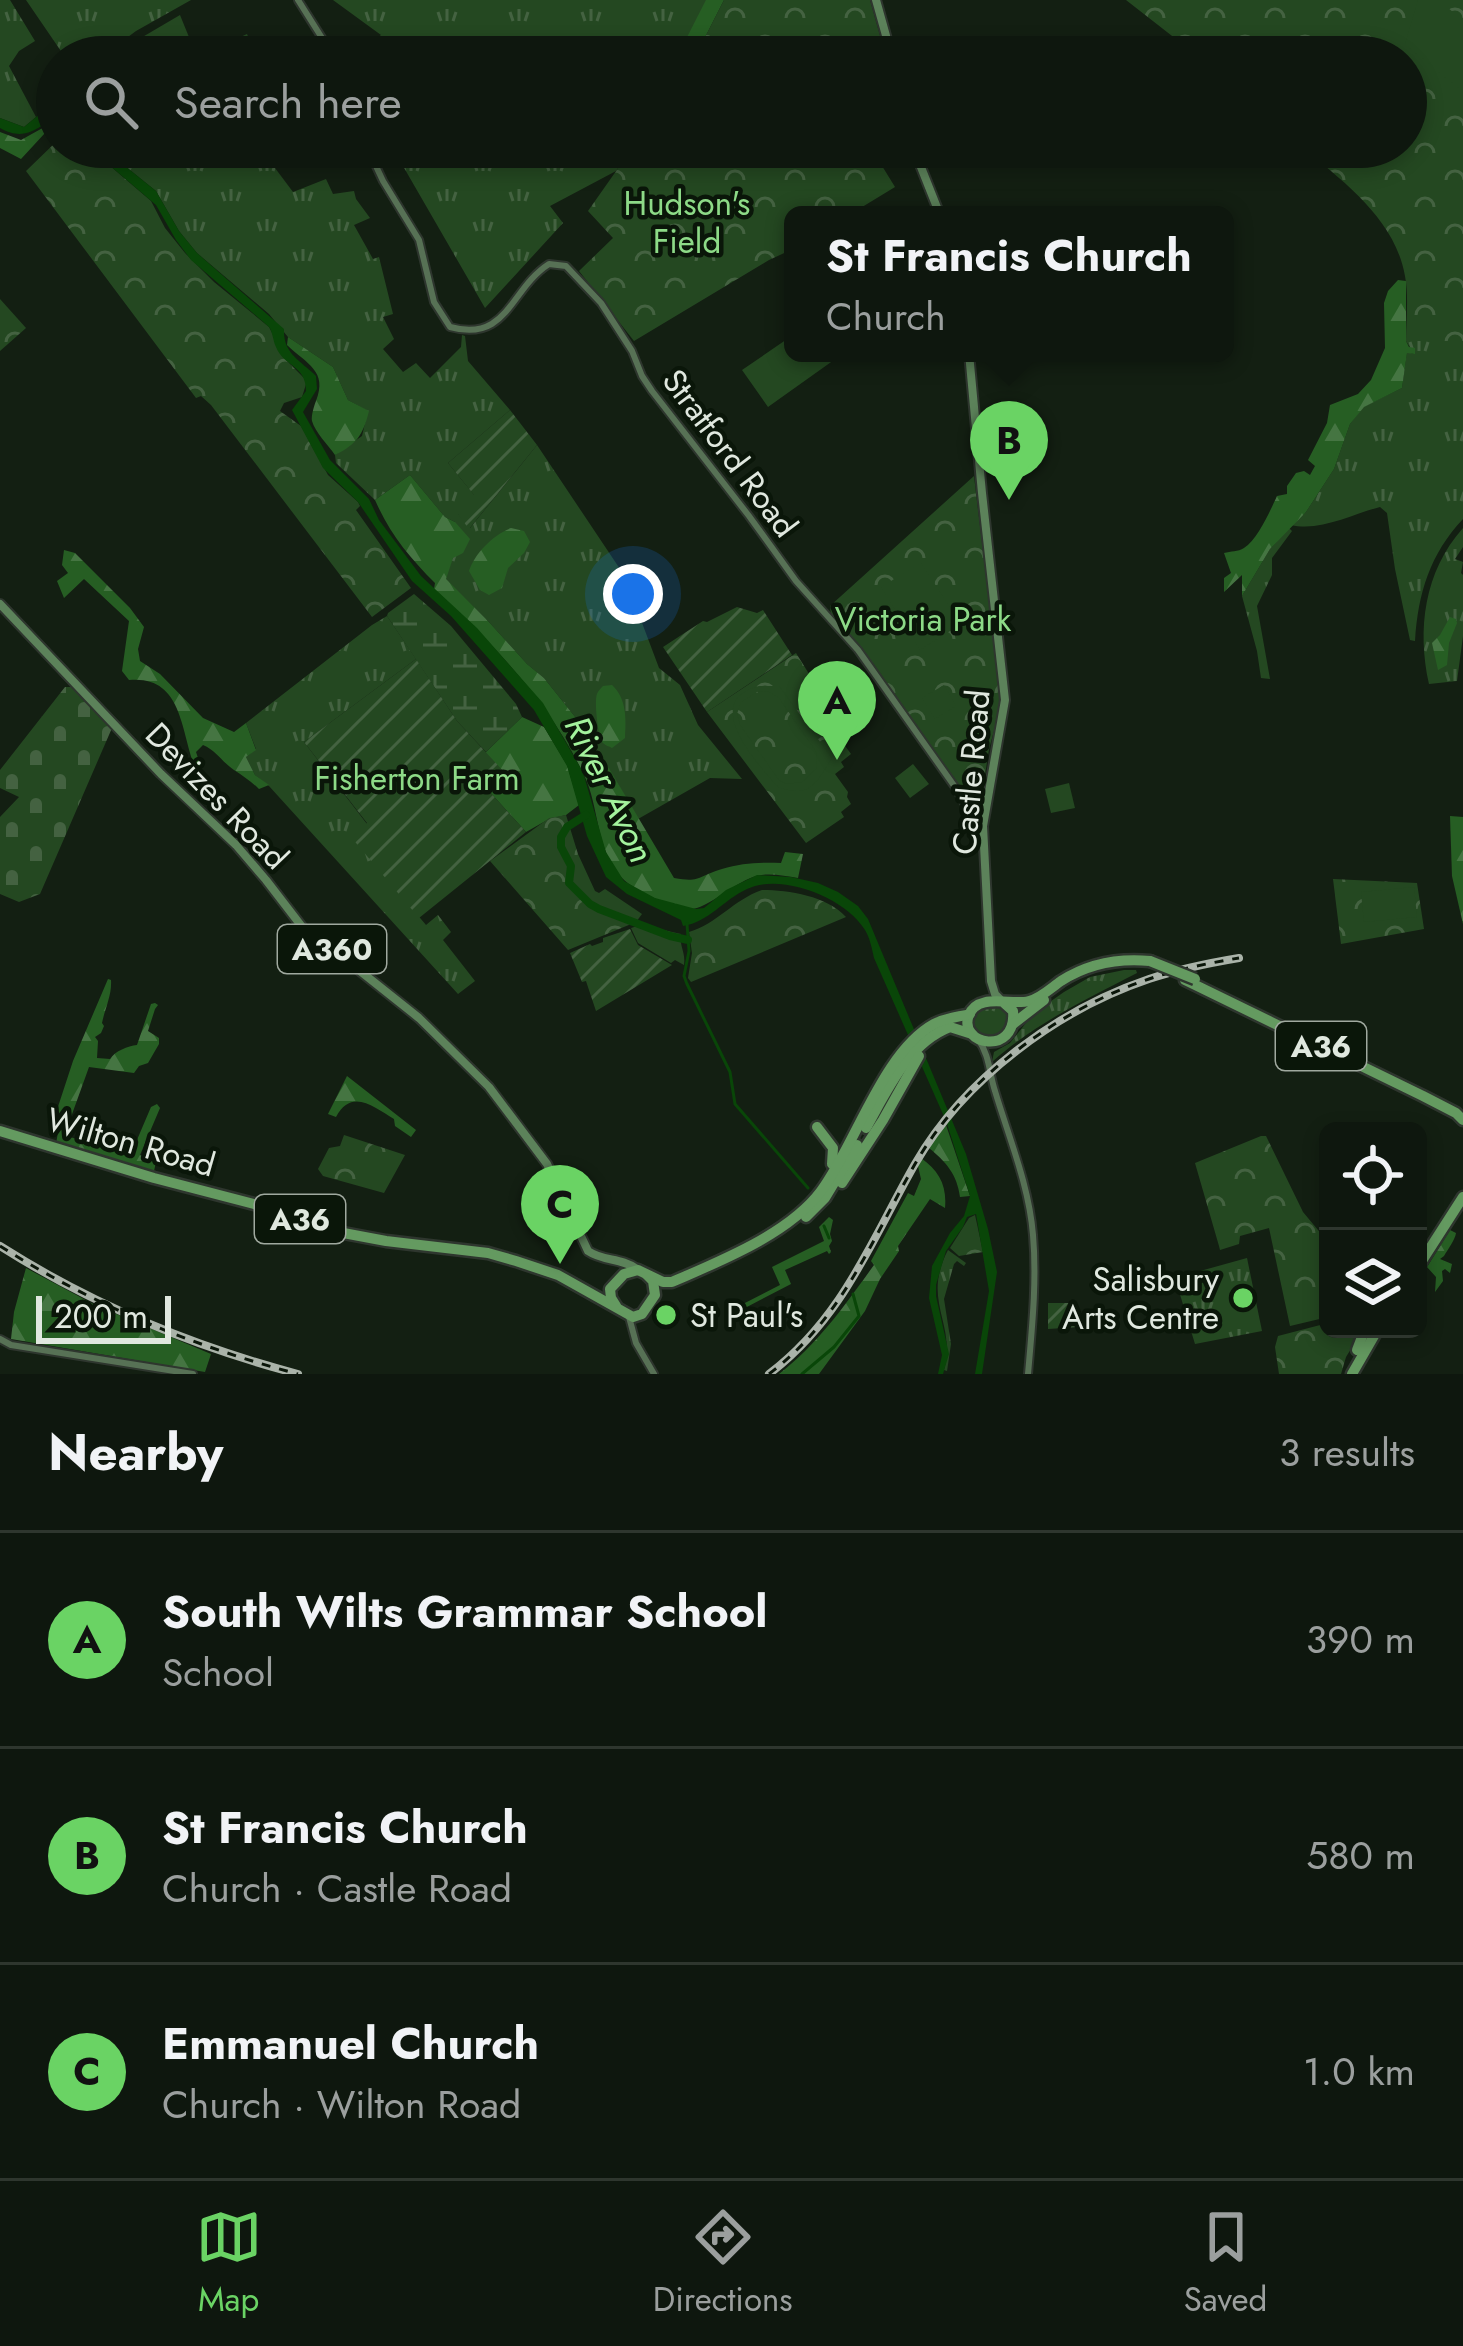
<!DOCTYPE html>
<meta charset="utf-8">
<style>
body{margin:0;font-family:Jost,sans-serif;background:#172017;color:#f1f3f6}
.controls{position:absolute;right:36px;bottom:36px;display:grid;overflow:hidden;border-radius:18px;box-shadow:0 6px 18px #0003}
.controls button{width:108px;height:108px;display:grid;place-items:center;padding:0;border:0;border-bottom:3px solid #2e362e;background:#0e170e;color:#f1f3f6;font:60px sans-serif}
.scale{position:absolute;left:36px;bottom:30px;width:135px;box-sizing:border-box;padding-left:12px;border:6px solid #e0e8df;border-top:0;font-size:33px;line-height:42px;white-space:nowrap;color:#e0e8df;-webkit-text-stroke:9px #0a1609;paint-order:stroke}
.you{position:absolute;left:633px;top:594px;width:42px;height:42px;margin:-30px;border:9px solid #fff;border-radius:50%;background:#1a73e8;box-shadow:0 0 0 18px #1a73e833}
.badge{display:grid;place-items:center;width:78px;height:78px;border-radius:50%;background:#6ad364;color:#111;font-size:39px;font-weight:700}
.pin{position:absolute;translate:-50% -99px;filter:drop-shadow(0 3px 6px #0008)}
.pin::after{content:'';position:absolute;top:63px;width:42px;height:36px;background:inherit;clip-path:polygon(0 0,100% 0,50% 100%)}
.popup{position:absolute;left:784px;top:206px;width:450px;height:156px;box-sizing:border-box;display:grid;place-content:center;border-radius:18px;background:#0e170e;filter:drop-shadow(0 3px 9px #0005);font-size:39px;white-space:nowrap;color:#9b9f9e}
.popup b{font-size:45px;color:#f1f3f6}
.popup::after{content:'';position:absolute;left:50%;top:100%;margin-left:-24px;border:24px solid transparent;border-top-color:#0e170e}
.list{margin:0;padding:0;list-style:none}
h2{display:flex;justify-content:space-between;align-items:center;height:156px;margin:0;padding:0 48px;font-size:51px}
h2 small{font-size:39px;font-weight:400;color:#9b9f9e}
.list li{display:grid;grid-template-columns:78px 1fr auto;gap:36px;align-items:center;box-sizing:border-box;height:216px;padding:0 48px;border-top:3px solid #2e362e}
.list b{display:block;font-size:45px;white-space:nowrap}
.list p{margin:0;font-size:39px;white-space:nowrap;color:#9b9f9e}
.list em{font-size:39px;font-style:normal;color:#9b9f9e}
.icon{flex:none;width:66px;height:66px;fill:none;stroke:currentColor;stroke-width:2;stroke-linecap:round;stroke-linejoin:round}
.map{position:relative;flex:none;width:1463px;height:1374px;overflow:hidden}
.search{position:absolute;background:#0e170e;box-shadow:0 6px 18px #0003;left:36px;right:36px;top:36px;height:132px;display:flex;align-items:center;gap:30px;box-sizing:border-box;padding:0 42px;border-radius:66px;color:#9b9f9e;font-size:45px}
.sheet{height:804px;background:#0e170e}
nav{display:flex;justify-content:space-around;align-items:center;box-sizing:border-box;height:168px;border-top:3px solid #2e362e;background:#0e170e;font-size:33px;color:#9b9f9e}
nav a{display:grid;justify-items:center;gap:6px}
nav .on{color:#6ad364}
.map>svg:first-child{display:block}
.grass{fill:url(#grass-tufts)}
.forest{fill:url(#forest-firs)}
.wetland{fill:url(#wetland-marsh)}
.cemetery{fill:url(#cemetery-stones)}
.park{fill:url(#park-crowns)}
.garden{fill:url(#garden-furrows)}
.pitch{fill:#244821;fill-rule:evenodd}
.water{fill:#094608}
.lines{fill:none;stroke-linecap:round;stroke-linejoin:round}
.stream{stroke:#094608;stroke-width:3}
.river{stroke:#094608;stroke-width:8}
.secondary-casing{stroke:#2e362e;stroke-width:10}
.primary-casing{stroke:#2e362e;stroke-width:12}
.highway-casing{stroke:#2e362e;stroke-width:15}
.secondary{stroke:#577155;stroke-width:6}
.primary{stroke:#5c825a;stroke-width:8}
.highway{stroke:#649a60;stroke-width:10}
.rail-casing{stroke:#aab3a9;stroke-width:8}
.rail{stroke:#0a1609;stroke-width:3;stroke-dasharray:9;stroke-linecap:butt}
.highway-bridge-casing{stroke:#2e362e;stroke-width:15;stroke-linecap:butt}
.highway-bridge{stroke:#649a60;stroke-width:10}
.poi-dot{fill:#6ad364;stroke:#0a1609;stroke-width:4.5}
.labels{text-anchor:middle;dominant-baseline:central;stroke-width:9;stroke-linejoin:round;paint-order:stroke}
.shield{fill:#0a1609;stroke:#a0a99f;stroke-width:3}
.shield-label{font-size:30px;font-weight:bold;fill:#e0e8df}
.park-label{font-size:33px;fill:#8dda87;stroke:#0a1609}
.street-label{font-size:33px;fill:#e0e8df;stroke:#0a1609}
.poi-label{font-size:33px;fill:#e0e8df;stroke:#0a1609;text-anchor:end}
.water-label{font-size:36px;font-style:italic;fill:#a3f29d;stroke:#0a1609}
</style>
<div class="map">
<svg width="1463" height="1374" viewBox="0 0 1463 1374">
<defs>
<pattern id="grass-tufts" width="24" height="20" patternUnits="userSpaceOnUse" patternTransform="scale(3)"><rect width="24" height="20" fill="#244821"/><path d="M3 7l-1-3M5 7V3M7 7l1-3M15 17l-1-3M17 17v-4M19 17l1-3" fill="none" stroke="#446241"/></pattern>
<pattern id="forest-firs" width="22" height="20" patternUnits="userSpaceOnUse" patternTransform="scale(3)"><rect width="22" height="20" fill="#265e23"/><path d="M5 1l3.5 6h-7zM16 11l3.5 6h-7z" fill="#457542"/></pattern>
<pattern id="wetland-marsh" width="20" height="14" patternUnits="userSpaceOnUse" patternTransform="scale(3)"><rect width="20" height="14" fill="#244821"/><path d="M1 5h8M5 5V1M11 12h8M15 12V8" fill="none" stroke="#446241"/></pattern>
<pattern id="cemetery-stones" width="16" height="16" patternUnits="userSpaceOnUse" patternTransform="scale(3)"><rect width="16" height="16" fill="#244821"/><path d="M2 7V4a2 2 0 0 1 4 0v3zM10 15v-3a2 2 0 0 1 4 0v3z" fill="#446241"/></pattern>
<pattern id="park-crowns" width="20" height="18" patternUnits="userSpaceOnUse" patternTransform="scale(3)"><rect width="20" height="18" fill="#244821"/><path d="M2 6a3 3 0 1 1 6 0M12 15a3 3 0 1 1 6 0" fill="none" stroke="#446241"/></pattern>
<pattern id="garden-furrows" width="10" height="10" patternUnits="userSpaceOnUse" patternTransform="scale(3)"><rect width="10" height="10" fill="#244821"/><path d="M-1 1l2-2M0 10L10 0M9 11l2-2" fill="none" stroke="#446241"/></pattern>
</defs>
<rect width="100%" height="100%" fill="#131f12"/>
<g class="grass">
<path d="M0,0H10L35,41L19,51L9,66L36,117L24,127L0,118Z"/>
<path d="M26,0H191L136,31L101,57H65Z"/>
<path d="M333,0H708L685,57H362L359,52L381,35Z"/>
<path d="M180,15L197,57H109L117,52Z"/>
<path d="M247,34L256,57H197Z"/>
<path d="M110,147H267L275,168L293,192L326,179L333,194L354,191L356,199L370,218L354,225L373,259L379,257L393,314L383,317L394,339L383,349L403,372L416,363L430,378L461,347L462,335L465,336L468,361L510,410L448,463L475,496L458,514L470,528L537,445L624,575L659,668L680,685L698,725L742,779L710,778L638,819L603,758L589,748L576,718L544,678L527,664L488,621L445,579L453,557L455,522L445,517L410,475L375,500L336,463L335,455L362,436L368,411L348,400L333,367L288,337L269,314L197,253L179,231L156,191L125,166Z"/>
<path d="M392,147H633L616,171L550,206L563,223L485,308Z"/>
<path d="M1406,341H1463V519C1430,554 1418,593 1415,641L1410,640L1395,569L1387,513L1380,507C1352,514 1320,532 1291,525L1306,512L1334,469L1350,424L1363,407L1402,388L1407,352L1414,354Z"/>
<path d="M1289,528L1292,531L1272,558V575L1257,606L1270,679L1261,678L1257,651L1242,596L1270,549Z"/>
<path d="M1463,528V547L1455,559L1463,562L1461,573L1463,575V636L1457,681L1429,684C1417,629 1424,572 1463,528Z"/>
<path d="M387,616L416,659L304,742L367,824L352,837L426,925L438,915L451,932L443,940L475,981L458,994L269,786L255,775L246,757L256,749L246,723L372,625Z"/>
<path d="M1124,970H1136L1137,973C1083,1001 1039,1021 992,1062L994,1052L1010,1043L1034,1013L1064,992L1090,977Z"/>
<path d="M995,1007L1007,1010L1010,1020L998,1037L986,1038L974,1030L973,1016L984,1009Z"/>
<path d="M948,1250L966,1263L964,1266L957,1261L954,1264L944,1299L951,1344L947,1371L944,1370C957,1323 921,1302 948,1250Z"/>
<path d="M1247,1258L1262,1331L1195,1344L1175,1278Z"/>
</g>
<g class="forest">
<path d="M706,0H724L695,57H685L681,49Z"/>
<path d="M57,120L21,159L0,148V132L21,140Z"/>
<path d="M1398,280L1406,281V341L1409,347L1415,348V354L1407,353L1402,388L1364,407L1350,424L1334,469L1306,512L1270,549L1242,596V575L1224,592V578L1231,573L1224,553C1231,551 1238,552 1244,548C1258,539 1270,511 1277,496L1287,494V486L1296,473L1304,471L1310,475L1315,466L1308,460L1327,423L1330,405L1358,394L1371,380L1385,348L1384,303L1388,291Z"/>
<path d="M288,337L333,367L348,400L369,411C363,435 357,444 335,455C328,445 315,432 312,421C311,416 314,406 316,401C328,371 307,364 287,345Z"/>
<path d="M410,475L445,517L455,522L470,539L463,553L453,558L446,579L488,621L527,664L544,678L576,718L589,748L603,758L674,878C701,883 698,876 722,869C742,863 760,862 781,863L785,852L803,854L798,878C784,876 767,872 753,877C733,884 704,911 689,909C668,905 637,893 622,878C595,849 600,808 584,775C549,702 493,643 434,589L435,583C409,557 390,534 375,500Z"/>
<path d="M511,528L524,531L530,542L524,553L508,568L502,588L489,595L480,590L469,571C475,553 493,535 511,528Z"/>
<path d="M64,550L75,553L130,608L144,627L138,649L140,661L160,674L203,718L234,732L246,723L256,750L246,757L255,775L269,785L259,789C251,781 243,776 234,770C222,762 217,751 203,745L196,752L201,767L197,772C180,735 185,675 129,680L122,671L129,621L84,579L64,598L57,581L68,573L62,565Z"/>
<path d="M1450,617L1456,619L1457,623L1449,643L1447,665L1438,670L1432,643L1440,635Z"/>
<path d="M612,685C627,699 626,719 625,738L612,748C609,746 606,746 603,743C598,738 594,701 597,694C598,691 601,688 603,686Z"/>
<path d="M522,717L544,727L567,765L579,805L566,815L549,819L526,832L488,790L486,752Z"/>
<path d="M1450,816L1463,817V924L1452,876Z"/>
<path d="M108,979L111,980C112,995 105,1008 102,1023L104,1026L101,1033L95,1037L98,1041L97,1058L110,1059C115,1051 128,1046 137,1045L151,1004L155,1003L158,1005L155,1009L148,1031L159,1038V1044L148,1063L139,1066L134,1073L89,1067L71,1117L65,1119L69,1124L66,1136L131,1154L151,1107L157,1104L160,1108L140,1155L156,1162L154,1171L56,1144L58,1132L53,1122L73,1061Z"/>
<path d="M347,1076L416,1130L411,1137L395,1126L394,1119C375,1108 352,1087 336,1117L328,1114Z"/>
<path d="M946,1125L970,1196L960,1197C957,1174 946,1162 929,1148L931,1140Z"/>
<path d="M921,1158C939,1171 947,1185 945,1208L930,1199L898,1246L899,1251L880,1279L865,1311L819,1374H779C818,1344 845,1305 874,1265L871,1261L908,1193L914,1196L921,1179L917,1162Z"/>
<path d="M829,1217L833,1220L830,1234L832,1241L829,1246L831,1252L829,1254L827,1251L785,1270L791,1284L743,1309L741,1305L780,1285L772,1267L824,1241L819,1227Z"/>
<path d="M1450,1230L1456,1233C1455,1240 1448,1249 1444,1256L1440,1259L1452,1264L1450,1273L1445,1269L1442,1271L1443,1281L1435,1292L1436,1277L1427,1267Z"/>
<path d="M26,1268L95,1305L211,1354L205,1372L11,1339L14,1312Z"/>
</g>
<path class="wetland" d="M414,594L451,626L516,704L522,717L486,752L457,721L387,616L388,613Z"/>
<path class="cemetery" d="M65,687H71L112,728L40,894L19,902L0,894V817L19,797L0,788V770Z"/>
<g class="park">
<path d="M724,0H870L886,57H695Z"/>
<path d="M1126,0H1463V341H1406C1406,320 1409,297 1405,276C1395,219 1344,182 1302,147H1406V57H1199Z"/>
<path d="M57,141V147H88L151,201L165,228L185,253L214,282L269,327L286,360L307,381L302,397L284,403L280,411L301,426L328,475L358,502L360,506L356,510L411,588L372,617L211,405L201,396L196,398L26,171Z"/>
<path d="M633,147H904L879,161L895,187L849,215H793V249L769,260L634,341L579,271L613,238L588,211Z"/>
<path d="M0,299L26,328L0,351Z"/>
<path d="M974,476L1000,694V709L989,749L980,808L973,807L853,638L831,616L830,606Z"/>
<path d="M796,653L839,722L832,728L851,754L841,762L844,767L835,774L848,792L847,797L851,804L841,812L844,817L806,843L707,712Z"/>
<path d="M566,815L578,854L595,891L599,893L605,889L642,914L636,922L568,950L490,861L549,818Z"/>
<path d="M1333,879L1417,883L1424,929L1341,944Z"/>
<path d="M762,890C789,890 827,896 846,917L691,982L688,978L692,953L689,932C717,924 733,900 762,890Z"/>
<path d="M641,925L681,934C679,946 686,953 684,965L675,960L671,963L638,943L631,928Z"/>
<path d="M344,1135L405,1155L384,1193L323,1176L318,1169L329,1148L340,1146Z"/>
<path d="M1261,1136H1266L1303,1212L1328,1242V1317L1290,1326L1269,1228L1240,1236L1239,1244L1220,1250L1219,1246L1195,1163Z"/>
<path d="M975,1215L983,1252L959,1256L950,1248L969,1218Z"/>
<path d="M1328,1323V1329H1363L1346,1357L1341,1374H1279L1275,1347L1278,1336Z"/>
</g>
<g class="garden">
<path d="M510,410L537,445L469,529L457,513L474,495L448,463Z"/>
<path d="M737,607L757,613L763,610L792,655L707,712L663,647L703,621L707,622Z"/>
<path d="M416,659L457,721L506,774L488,790L526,832L419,918L351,837L367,823L304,742Z"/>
<path d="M630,929L638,945L672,965L596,1011L586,981L582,982L570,953L590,944L592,946L603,942V938Z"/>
<path d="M1048,1303H1072L1078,1327L1048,1329Z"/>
</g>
<g class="pitch">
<path d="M1418,0H1438L1463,20V92L1405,44Z"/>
<path d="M793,335V353H829L834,360L768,407L742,370Z"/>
<path d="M921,563L961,624L920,650L881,587Z"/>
<path d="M944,685L956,706L935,719L922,698Z"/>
<path d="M759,686H779L832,758C816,783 810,799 778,787C756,762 700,701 759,686ZM759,691L769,692L779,698L817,753L816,769L802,782L786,784L779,780L740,725L737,714L741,702Z"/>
<path d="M913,764L929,784L910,798L895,778Z"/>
<path d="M1069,783L1075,808L1051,813L1045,789Z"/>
<path d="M1414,887L1417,917L1364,922L1361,892Z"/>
</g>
<g class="water">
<path d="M57,108V118C35,128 25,142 0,128V118L24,127L41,113Z"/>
<path d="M88,147H110L125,166L156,191L179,231L197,253L284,329C283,354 300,360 316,376L317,389L303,412L330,460L369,499L379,520L421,576L477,628L543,703L583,772L606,852L624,881L655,898L696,909L704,908L726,890L757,875L791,877L818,883L838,892L858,906L868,919L966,1154L988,1229L997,1272L982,1374H975L989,1291L976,1214L967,1217L963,1227L946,1251L936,1285V1296L949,1354L943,1374H938L942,1355L929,1298L932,1266L950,1233L964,1216L970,1196L946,1121L874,958C872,949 870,938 865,930C846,898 781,872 747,889C723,900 709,922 683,926L681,920L627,894L606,877L587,836L567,766L534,710L451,616L412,581L358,502L323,468L292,410L306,391C306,365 284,367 276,347C273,341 273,333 269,327L191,260L176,240L156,205Z"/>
</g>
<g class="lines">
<g class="stream">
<path d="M687,924L689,951L684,976L687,984L730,1072L735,1104L808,1188"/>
<path d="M824,1226L829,1238"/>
<path d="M802,1374L834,1347L859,1316L853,1294"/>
</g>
<path class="river" d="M586,815L567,827L561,837V847L571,866L569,883L590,904L599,909L670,936L688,940"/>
<g class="secondary-casing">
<g id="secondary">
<path d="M298,0L334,57"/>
<path d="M367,147L383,181L419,240L434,302L450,327C508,343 510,289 549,264L566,266L601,303L632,351L642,376L652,391L749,516L796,581L858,650L955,787L971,815L983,826"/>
<path d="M978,1039C990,1056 989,1073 995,1091C1009,1138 1029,1185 1033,1235C1037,1281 1032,1328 1028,1374"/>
<path d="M629,1317L636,1343L654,1374"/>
<path d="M0,1339L11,1345L193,1374"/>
</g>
</g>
<g class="primary-casing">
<g id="primary">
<path d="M876,0L892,57"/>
<path d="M913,147L940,215"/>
<path d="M969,353L982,493L1005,700L983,826L991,981L995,994L1002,1001"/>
<path d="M0,604L161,774L236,845L266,880L306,932L345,959L419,1018L489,1087L547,1164L588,1251C604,1262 620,1257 637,1269"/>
</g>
</g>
<g class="highway-casing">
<g id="highway">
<path d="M1185,980L1423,1096L1456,1113L1463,1120"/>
<path d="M1003,1002L1013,1011C1017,1057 957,1045 969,1015C978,992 1012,1006 1029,1001C1041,998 1051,988 1061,981C1089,963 1118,958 1150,961"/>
<path d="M1013,1024L1044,1000"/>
<path d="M817,1127L833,1148L832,1164"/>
<path d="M866,1128C887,1091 908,1043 950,1027L972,1034"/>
<path d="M0,1131L154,1178L254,1204L338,1232L386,1241L488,1253L516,1261L558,1275L633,1317L642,1314L655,1295L653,1281L647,1275"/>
<path d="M842,1183L883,1120L919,1056"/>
<path d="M806,1217L825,1198L857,1145"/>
<path d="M1418,1267L1463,1197"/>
<path d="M616,1306L611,1298L610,1289L624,1274L638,1270L663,1282H672C720,1261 789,1234 821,1191C856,1144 883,1052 934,1024C945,1018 958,1017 970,1014"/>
<path d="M1357,1350L1365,1329"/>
<path d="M1352,1374L1378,1329"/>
</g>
</g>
<use href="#secondary" class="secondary"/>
<use href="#primary" class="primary"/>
<use href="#highway" class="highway"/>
<g class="rail-casing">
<g id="rail">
<path d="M0,1246C93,1305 192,1346 298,1374"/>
<path d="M769,1374C843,1318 871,1241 915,1164C964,1079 1057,1010 1149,979C1179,969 1209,963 1239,958"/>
</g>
</g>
<use href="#rail" class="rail"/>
<g class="highway-bridge-casing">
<path id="highway-bridge" d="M1150,961L1195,979"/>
</g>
<use href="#highway-bridge" class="highway-bridge"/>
</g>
<g class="poi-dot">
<circle cx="1243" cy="1298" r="12"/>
<circle cx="666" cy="1315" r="12"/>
</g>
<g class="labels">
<g class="shield">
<rect x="278" y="925" width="108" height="48" rx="9"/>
<rect x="1276" y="1022" width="90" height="48" rx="9"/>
<rect x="255" y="1195" width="90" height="48" rx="9"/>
</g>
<g class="shield-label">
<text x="332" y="949">A360</text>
<text x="1321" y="1046">A36</text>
<text x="300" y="1219">A36</text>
</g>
<g class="park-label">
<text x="687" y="203">Hudson's<tspan x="687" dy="38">Field</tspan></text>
<text x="923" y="619">Victoria Park</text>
<text x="417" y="778">Fisherton Farm</text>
</g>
<g class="street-label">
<text transform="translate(730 453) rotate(53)">Stratford Road</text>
<text transform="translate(971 772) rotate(-85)">Castle Road</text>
<text transform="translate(217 796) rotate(46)">Devizes Road</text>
<text transform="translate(131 1142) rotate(16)">Wilton Road</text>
</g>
<g class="poi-label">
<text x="1219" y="1279">Salisbury<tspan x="1219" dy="38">Arts Centre</tspan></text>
<text x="690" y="1315" text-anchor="start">St Paul's</text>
</g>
<g class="water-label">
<text transform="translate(610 789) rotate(64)">River Avon</text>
</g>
</g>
</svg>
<div class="controls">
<button><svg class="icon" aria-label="locate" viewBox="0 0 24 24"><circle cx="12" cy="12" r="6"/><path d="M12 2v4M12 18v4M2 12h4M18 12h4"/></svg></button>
<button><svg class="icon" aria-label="layers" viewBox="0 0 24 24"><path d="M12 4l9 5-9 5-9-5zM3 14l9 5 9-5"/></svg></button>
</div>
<div class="scale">200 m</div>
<div class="you"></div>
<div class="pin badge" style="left:837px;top:760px">A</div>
<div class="pin badge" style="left:1009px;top:500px">B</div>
<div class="popup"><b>St Francis Church</b>Church</div>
<div class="pin badge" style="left:560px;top:1264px">C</div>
<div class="search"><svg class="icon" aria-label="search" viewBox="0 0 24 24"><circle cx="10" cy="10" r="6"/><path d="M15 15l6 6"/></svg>Search here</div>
</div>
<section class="sheet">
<h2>Nearby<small>3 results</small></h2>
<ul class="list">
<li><span class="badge">A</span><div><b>South Wilts Grammar School</b><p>School</p></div><em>390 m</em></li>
<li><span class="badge">B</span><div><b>St Francis Church</b><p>Church · Castle Road</p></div><em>580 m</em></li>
<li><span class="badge">C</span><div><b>Emmanuel Church</b><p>Church · Wilton Road</p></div><em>1.0 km</em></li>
</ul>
</section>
<nav>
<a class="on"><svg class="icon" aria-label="map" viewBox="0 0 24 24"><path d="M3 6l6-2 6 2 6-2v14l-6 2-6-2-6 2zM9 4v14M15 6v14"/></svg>Map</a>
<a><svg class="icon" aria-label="directions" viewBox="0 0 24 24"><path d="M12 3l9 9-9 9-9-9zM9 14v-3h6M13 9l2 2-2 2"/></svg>Directions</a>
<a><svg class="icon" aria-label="saved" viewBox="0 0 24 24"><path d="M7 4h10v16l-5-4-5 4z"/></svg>Saved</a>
</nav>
